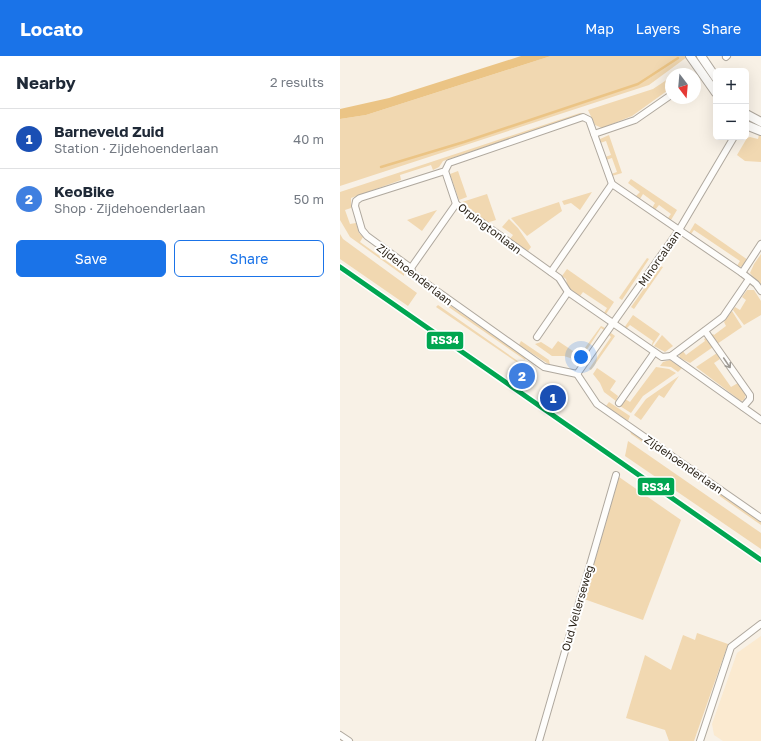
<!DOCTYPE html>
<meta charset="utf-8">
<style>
body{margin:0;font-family:"Golos Text",sans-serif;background:#f6f6f7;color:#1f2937}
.controls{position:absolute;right:12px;top:12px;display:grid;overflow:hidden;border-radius:6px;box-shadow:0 4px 16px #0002}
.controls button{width:36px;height:36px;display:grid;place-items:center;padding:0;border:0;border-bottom:1px solid #e0e1e3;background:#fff;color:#1f2937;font:20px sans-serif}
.compass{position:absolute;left:325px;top:12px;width:36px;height:36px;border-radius:50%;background:#fff;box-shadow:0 4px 16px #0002;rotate:164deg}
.you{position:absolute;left:241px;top:301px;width:14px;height:14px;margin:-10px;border:3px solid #fff;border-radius:50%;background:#1a73e8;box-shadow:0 0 0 6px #1a73e833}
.badge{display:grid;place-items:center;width:26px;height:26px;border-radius:50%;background:#1a73e8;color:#fff;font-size:13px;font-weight:700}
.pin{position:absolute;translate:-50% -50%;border:2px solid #fff;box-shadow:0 1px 4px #0006}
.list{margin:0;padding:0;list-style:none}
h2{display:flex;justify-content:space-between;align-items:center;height:52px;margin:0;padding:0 16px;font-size:17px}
h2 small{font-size:13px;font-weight:400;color:#747a83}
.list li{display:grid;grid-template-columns:26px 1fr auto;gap:12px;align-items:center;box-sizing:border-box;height:60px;padding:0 16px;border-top:1px solid #e0e1e3}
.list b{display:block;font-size:15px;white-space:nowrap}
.list p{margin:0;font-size:13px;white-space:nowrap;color:#747a83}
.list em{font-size:13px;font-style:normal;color:#747a83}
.actions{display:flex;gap:8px;padding:12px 16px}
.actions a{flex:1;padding:9px 0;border:1px solid #1a73e8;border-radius:6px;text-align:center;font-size:14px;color:#1a73e8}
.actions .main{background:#1a73e8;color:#fff}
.map{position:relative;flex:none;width:421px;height:685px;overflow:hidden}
header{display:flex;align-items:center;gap:24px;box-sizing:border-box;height:56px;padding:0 20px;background:#1a73e8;color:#fff}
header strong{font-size:19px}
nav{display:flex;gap:22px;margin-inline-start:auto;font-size:14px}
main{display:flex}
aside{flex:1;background:#fff}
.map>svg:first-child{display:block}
.built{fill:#fbead0}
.green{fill:#f1d8b1}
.water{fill:#ebc485}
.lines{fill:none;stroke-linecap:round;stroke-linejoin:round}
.stream{stroke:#ebc485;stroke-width:2.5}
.minor-casing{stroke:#afa89e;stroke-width:8}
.tertiary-casing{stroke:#afa89e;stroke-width:10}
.minor{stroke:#fefdfb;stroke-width:6}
.tertiary{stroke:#fefdfb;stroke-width:8}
.rail-1-casing{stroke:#fff;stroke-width:8}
.rail-1{stroke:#00a651;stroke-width:5}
.oneway{stroke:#9d9993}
.labels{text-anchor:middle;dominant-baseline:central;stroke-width:4;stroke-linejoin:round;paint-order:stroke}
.street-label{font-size:11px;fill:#271f14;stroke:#fff}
.line-badge{stroke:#fff;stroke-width:1.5}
.badge-label{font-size:11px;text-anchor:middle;font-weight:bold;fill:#fff}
</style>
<header>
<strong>Locato</strong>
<nav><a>Map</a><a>Layers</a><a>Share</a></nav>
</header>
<main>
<aside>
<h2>Nearby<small>2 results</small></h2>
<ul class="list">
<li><span class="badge" style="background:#1a4fb4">1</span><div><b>Barneveld Zuid</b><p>Station · Zijdehoenderlaan</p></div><em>40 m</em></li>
<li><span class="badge" style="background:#3f7fe0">2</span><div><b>KeoBike</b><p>Shop · Zijdehoenderlaan</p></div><em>50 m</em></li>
</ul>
<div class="actions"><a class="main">Save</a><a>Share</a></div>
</aside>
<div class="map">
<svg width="421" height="685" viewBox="0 0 421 685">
<rect width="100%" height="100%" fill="#f8f1e6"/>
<path class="built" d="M421,580V685H383L374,679L372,668L397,597Z"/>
<g class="green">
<path d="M211,0H346L347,1L309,29L0,130V63L26,59Z"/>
<path d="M331,21V32L292,60L262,72L255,69L248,54L313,33Z"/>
<path d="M240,57L243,58L103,105L99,111L93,114L91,109L60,119L61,124L11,142V152L5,154L10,168L16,167L19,177L23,181L20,186L59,214L64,210V220L10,181L0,164V136Z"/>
<path d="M269,79L282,117L272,120L271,118L277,116L272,102L266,104L265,101L271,99L266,85L260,87V83Z"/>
<path d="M419,79H421V106L405,105L397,99L407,82L410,81L418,83Z"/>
<path d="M118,115L127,141L119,144L110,118Z"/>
<path d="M291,123L337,154L331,164L328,162L331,158L319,149L315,154L312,152L315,147L303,138L300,143L296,140L300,136L288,127Z"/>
<path d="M252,136L240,154L231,147L224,149L222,145Z"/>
<path d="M147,138L156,164L146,167L119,147Z"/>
<path d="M219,146L222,155L187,180L171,162Z"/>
<path d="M97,154L82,175L67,164Z"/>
<path d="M169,163L178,172L191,191L188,195L170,183L173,179L162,171Z"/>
<path d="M355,167L408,204L405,209L400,211L397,210L400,205L354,174L351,178L349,177Z"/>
<path d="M0,178L3,183L77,237L68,250L0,203Z"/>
<path d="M421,198V230L410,217L414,208Z"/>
<path d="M307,202L309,203L282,244L279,242Z"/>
<path d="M320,210L323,211L294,253L291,251Z"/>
<path d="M227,213L274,246L266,258L264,257L267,252L243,236L240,240L228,232L226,223L222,220Z"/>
<path d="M407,234H414L421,245V259L404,269L393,254L395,251L400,254L406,244L402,241Z"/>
<path d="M101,243L186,302L185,304L100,245Z"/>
<path d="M98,249L182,308L181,309L96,251Z"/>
<path d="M392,255L402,271L377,288L370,280L373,278L374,279L386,270L384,266Z"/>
<path d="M293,259L320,278L311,291L313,285L290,269L286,273L284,272Z"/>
<path d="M261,270L265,272L264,274L261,272L239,306L236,304Z"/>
<path d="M271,277L275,280L251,314L249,313L271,281L269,279Z"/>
<path d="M322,279L333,290L325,296L314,290Z"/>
<path d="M366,282L373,291L350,307L340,302L339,298L342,294L346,299L365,285L364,283Z"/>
<path d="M181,285L209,304L210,309L179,289Z"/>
<path d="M218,285L236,297L233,303L224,300H212L195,288L201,286L212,293Z"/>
<path d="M377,297L380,303L374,307L391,331L398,327L406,339L404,344L401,345L356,311Z"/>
<path d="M330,304L342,312L338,316L331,311L320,310L323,306Z"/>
<path d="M316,311L329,313L336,317L303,340L291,357L280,350L285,343L290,346Z"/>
<path d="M257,312L276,325L270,334L278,340L276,345L264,336L260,327L253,318Z"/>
<path d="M339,320L324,342L319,339L301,364L294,359L306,343Z"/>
<path d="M269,346L290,360L288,365L266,350Z"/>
<path d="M290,375L421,466V469L291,378Z"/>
<path d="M288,385L421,477V493L285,400Z"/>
<path d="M279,421L341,464L303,564L244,543Z"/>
<path d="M357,577L388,588L354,685H329L325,674L286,662L305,599L331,614L343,579L355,584Z"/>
</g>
<path class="water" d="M181,0H211L26,59L0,63V53L49,42Z"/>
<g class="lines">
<path class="stream" d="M41,111L124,86L298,28L338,2"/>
<g class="minor-casing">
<g id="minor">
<path d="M386,1L387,0"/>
<path d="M331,39L295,64L254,78L249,64L243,61L109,107L105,115L20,142L16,145L15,150L22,174L27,180L71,212L73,218L204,311L237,318L257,348L421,462"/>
<path d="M254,78L272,128L402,217L416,228L421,235"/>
<path d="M105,115L116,148L219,222L228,236L322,301L331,300L383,261L409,223"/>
<path d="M71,212L116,148"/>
<path d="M211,216L272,128"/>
<path d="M402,217L421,188"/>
<path d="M365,275L410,339V343L403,351"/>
<path d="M197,281L228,236"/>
<path d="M331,300L421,364"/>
<path d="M237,318L339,174L394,81"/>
<path d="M279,347L314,297"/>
<path d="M0,679L9,685"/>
<path d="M199,685L276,419"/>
<path d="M360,685L391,591L421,568"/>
</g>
</g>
<g class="tertiary-casing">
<g id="tertiary">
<path d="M350,0L376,37"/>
<path d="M361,0L376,22"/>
<path d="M406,58L421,66"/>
<path d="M406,69L421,75"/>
</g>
</g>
<use href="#minor" class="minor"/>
<use href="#tertiary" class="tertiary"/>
<g class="rail-1-casing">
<path id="rail-1" d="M0,211L421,504"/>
</g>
<use href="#rail-1" class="rail-1"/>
</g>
<defs><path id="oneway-shaft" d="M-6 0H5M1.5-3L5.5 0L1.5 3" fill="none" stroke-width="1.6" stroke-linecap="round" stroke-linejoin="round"/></defs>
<use class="oneway" href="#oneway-shaft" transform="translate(387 307) rotate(56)"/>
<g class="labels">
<g class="street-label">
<text transform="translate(150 172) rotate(37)">Orpingtonlaan</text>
<text transform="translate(319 202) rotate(-55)">Minorcalaan</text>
<text transform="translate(75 218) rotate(38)">Zijdehoenderlaan</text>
<text transform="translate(344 408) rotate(35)">Zijdehoenderlaan</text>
<text transform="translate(237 552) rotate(-74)">Oud Vellerseweg</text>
</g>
</g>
<g class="line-badge">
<rect x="86" y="275" width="38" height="19" rx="4" fill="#00a651"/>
<rect x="297" y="421" width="38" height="19" rx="4" fill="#00a651"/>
</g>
<g class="badge-label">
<text x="105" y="288">RS34</text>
<text x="316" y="435">RS34</text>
</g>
</svg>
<div class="controls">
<button>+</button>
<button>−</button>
</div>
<svg class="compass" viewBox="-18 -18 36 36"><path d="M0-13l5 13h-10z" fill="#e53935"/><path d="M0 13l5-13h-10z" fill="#747a83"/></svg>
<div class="you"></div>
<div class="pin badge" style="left:213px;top:342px;background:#1a4fb4">1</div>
<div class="pin badge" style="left:182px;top:320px;background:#3f7fe0">2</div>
</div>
</main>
